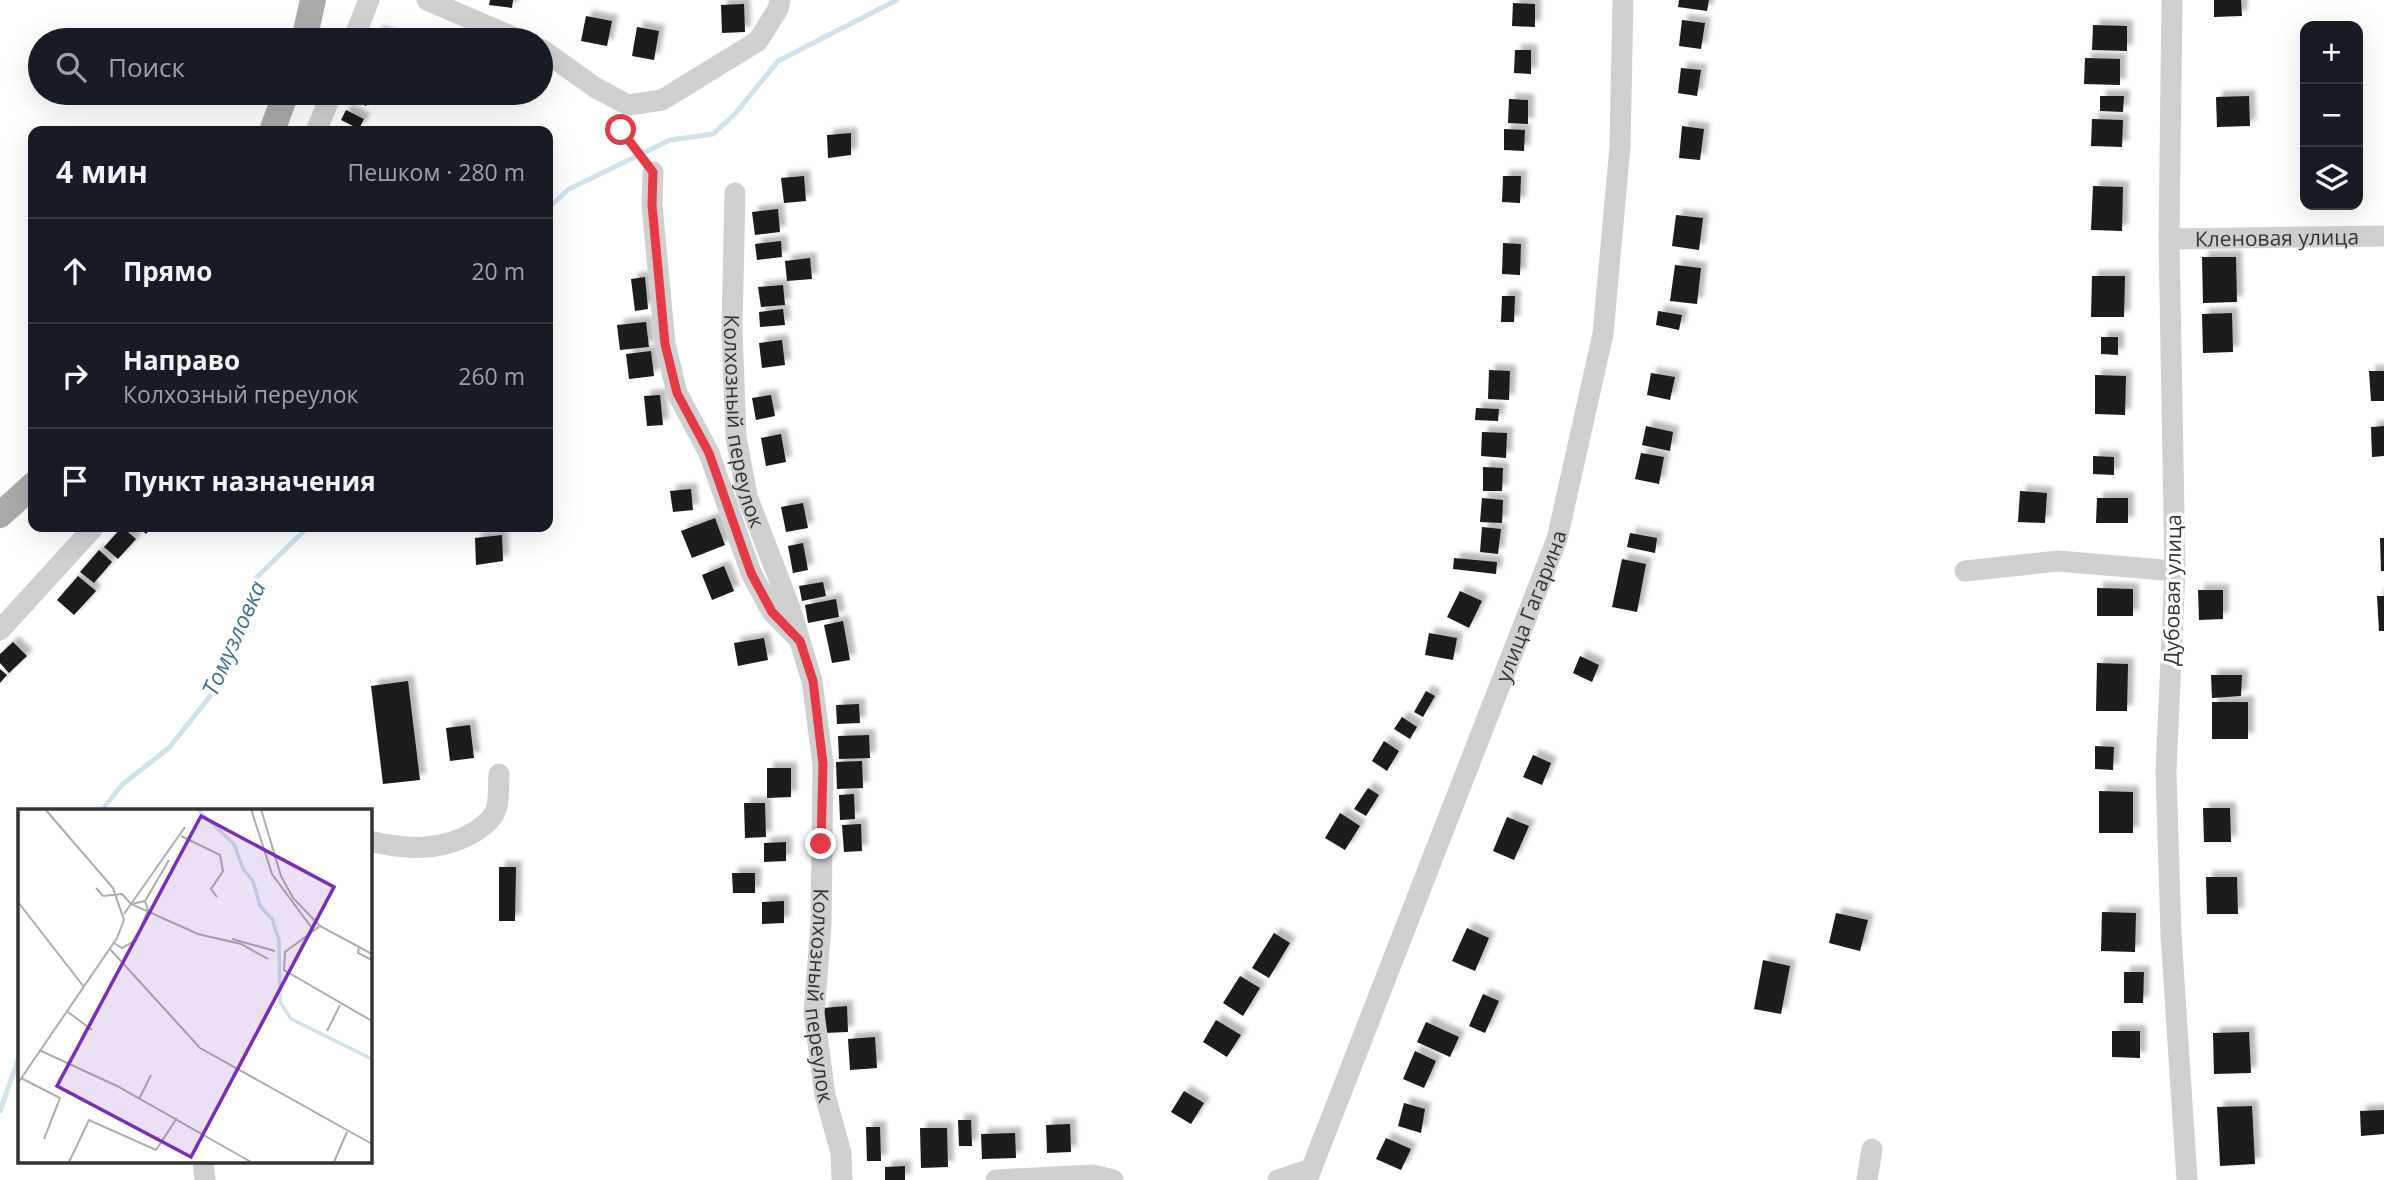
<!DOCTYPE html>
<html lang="ru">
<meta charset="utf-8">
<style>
body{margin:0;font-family:"Open Sans",sans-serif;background:#242831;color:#f1f3f6}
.controls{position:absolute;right:21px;top:21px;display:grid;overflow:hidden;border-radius:14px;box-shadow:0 7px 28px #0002}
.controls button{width:63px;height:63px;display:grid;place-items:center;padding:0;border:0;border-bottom:2px solid #363941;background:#171b24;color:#f1f3f6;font:35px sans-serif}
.stop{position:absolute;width:21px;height:21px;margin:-16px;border:5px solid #e63946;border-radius:50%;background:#fff}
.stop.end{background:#e63946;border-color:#fff;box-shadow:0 2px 7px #0008}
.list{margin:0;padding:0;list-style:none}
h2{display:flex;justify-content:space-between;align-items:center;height:91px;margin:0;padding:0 28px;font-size:30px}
h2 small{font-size:23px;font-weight:400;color:#9ea1a6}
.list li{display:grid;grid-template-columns:46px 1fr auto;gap:21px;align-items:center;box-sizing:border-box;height:105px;padding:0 28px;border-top:2px solid #363941}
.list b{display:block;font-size:26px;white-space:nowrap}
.list p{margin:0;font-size:23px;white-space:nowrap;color:#9ea1a6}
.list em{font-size:23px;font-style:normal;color:#9ea1a6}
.icon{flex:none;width:38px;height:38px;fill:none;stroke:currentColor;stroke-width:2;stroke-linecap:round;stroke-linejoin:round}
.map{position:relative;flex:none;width:2384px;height:1180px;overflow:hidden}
.search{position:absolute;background:#171b24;box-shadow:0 7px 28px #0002;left:28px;top:28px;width:525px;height:77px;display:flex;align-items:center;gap:18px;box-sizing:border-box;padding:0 24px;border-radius:38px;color:#9ea1a6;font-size:26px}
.panel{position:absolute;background:#171b24;box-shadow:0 7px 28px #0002;left:28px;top:126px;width:525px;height:406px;border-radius:14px}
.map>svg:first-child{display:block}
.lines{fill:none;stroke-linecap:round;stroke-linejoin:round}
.stream{stroke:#cfe2ee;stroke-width:5}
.building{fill:#1a1a1a;filter:url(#shadow)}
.path{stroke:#cdcdcd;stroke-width:3.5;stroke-dasharray:3.5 3.5;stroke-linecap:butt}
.minor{stroke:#d0d0d0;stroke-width:21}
.major{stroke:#ababab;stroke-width:26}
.route{stroke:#e63946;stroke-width:9}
.labels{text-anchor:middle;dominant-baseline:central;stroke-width:7;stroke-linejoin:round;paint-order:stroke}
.street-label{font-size:21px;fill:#333;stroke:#fff}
.water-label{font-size:23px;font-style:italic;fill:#3f7597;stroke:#fff}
.inset-river{fill:none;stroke:#cfe2ee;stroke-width:3.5}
.inset-road{fill:none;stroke:#adadad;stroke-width:2}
.view{fill:#7b2cbf;fill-opacity:0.15;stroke:#7b2cbf;stroke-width:3.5}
.inset-edge{fill:none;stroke:#333;stroke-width:3.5}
</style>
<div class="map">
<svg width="2384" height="1180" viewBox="0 0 2384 1180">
<defs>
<filter id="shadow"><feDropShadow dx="6" dy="-6" stdDeviation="2" flood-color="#0004"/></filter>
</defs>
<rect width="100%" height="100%" fill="#fff"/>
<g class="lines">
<g class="stream">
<path d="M548,208L569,189L670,140L713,134L735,114L778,61L897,0"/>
<path d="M101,811L123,784L169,748L211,695L256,578L308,527"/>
<path d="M0,1111L19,1057"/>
</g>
</g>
<g class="building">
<path d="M490,0H513L512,8L489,5Z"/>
<path d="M1679,0H1709L1707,11L1678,7Z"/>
<path d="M2214,0H2241L2242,16L2214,17Z"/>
<path d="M1513,3L1535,4V27L1512,26Z"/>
<path d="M744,4L745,32L722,33L721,5Z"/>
<path d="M586,16L612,21L607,46L581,41Z"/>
<path d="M1682,20L1705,23L1701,49L1679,46Z"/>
<path d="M2093,25L2127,26V51L2092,50Z"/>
<path d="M637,27L659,31L654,60L632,56Z"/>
<path d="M378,31L399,40H374Z"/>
<path d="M1515,50H1531V74L1514,73Z"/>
<path d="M2085,58L2120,59V85L2084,84Z"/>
<path d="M1681,68L1701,70L1697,96L1678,93Z"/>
<path d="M349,93H373L366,106L347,96Z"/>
<path d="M2100,96H2124L2123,112L2100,111Z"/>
<path d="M2249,96L2250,126L2217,127L2216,97Z"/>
<path d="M1509,99L1528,100V124L1508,123Z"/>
<path d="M346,110L364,119L359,129L341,120Z"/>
<path d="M2092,119L2123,120L2122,147L2091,146Z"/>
<path d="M1682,126L1704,129L1700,160L1679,158Z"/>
<path d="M1504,129L1525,130L1524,151L1504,150Z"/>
<path d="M851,133V155L828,158L827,135Z"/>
<path d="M804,176L806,201L784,203L781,178Z"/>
<path d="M1503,176H1521L1520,203L1502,202Z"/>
<path d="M2093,186L2123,187L2122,231L2091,230Z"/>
<path d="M778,209L780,232L755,235L752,212Z"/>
<path d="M1676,215L1703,218L1699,250L1672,246Z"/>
<path d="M781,241L782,257L757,260L755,244Z"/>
<path d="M1503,243L1521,244L1520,275L1502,274Z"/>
<path d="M2202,257H2236L2237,302L2203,303Z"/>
<path d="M810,258L812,279L787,281L785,261Z"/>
<path d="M1675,265L1701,268L1697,304L1670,301Z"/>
<path d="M2092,276H2125L2124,317H2091Z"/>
<path d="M645,277L648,309L635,311L631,279Z"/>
<path d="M783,285L785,305L761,307L758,287Z"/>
<path d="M1502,296H1515L1514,322H1501Z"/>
<path d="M783,309L785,325L760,327L759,312Z"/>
<path d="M1658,311L1682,315L1679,330L1656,325Z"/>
<path d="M2232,313L2233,352L2203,353L2202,314Z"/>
<path d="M646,322L649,347L620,350L617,325Z"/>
<path d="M2101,337H2118V355L2101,354Z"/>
<path d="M782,340L785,365L762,368L759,343Z"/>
<path d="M651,351L654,376L629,379L626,354Z"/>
<path d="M1489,370L1510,371L1509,400L1488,399Z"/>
<path d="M2369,371H2384V401H2371Z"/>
<path d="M1651,373L1675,377L1670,400L1647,395Z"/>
<path d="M2095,375L2126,376L2125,415L2095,414Z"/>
<path d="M660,395L663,425L647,426L644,396Z"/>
<path d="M771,395L775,416L756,420L752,398Z"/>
<path d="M1476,408L1499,409L1498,421L1475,420Z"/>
<path d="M1646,426L1673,432L1670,451L1642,445Z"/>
<path d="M2384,426V456L2372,457L2371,427Z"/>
<path d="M1482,432L1507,433L1506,458L1481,456Z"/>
<path d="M781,434L786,462L766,466L761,438Z"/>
<path d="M1641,453L1664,457L1659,484L1635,479Z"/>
<path d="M2093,456L2114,457V475L2093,474Z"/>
<path d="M1483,467L1503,468L1502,491H1483Z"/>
<path d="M691,489L693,510L673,512L670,491Z"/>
<path d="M2020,491L2047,493L2045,523L2018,522Z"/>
<path d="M1482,498L1503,500L1502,523L1480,522Z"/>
<path d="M2097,498H2128V523H2096Z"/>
<path d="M803,503L808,528L786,532L781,507Z"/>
<path d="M715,518L725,545L692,558L681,531Z"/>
<path d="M122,527L136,539L118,559L104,547Z"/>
<path d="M138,527H152L146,534Z"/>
<path d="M1482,527L1501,529L1498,554L1480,552Z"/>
<path d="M1630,533L1657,538L1655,553L1627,547Z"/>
<path d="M502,535L503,561L476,565L475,538Z"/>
<path d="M2380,538H2384V571H2381Z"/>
<path d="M803,543L808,570L793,573L788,546Z"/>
<path d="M99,550L112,562L94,583L80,572Z"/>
<path d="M1454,558L1497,562L1496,574L1453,569Z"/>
<path d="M1622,559L1646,564L1637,612L1612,607Z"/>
<path d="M724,566L734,591L712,600L702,575Z"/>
<path d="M78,576L96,591L74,615L57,600Z"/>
<path d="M823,582L826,596L802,601L799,586Z"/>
<path d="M2097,588L2133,589V616H2097Z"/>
<path d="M2198,590H2223V619L2199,620Z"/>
<path d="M1460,591L1482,601L1469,628L1447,617Z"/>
<path d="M2377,596H2384V631H2379Z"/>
<path d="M836,599L839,617L808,623L805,605Z"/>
<path d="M843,621L850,660L832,663L824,625Z"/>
<path d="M1429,633L1457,638L1453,660L1425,655Z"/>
<path d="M764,638L768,660L738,666L734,643Z"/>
<path d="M13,642L27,656L9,673L0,663V654Z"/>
<path d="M1580,656L1599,665L1592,682L1573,673Z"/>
<path d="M2097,663L2128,664L2127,711H2096Z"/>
<path d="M0,669L7,675L0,683Z"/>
<path d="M2211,675H2242L2241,696L2212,698Z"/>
<path d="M408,681L420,780L383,784L371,686Z"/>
<path d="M1426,691L1435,696L1423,717L1414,712Z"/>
<rect x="2212" y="702" width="36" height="37"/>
<path d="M859,704L860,723L837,724L836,705Z"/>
<path d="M1402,717L1417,727L1410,739L1394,729Z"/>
<path d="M470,725L474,758L450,761L446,728Z"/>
<path d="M869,735L870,758L839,759L838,736Z"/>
<path d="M1384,741L1399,751L1387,771L1372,761Z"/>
<path d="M2095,746L2114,747L2113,770L2095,769Z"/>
<path d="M1533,755L1551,763L1542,785L1523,777Z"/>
<path d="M862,761L863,788L837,789L836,762Z"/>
<path d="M767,768H791V797L767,798Z"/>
<path d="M1368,788L1379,795L1366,816L1354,809Z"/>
<path d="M2099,791L2133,792V833H2099Z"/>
<path d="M854,794L855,819L840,820L839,795Z"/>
<path d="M744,803H765L766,837L745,838Z"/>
<path d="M2203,808H2230L2231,842H2204Z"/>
<path d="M1340,813L1360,826L1345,850L1325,838Z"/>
<path d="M1507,817L1529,826L1514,860L1493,851Z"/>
<path d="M861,824L862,851L844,852L842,825Z"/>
<path d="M786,842V861L764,862V843Z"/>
<path d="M499,867H516L515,921H499Z"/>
<path d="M732,873H755V893H733Z"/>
<path d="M2206,877H2237L2238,914H2207Z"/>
<path d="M784,901V923L762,924V902Z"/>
<path d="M2102,912L2136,913L2135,952L2101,951Z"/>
<path d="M1836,913L1868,920L1860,951L1829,943Z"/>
<path d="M1467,928L1489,938L1475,971L1452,961Z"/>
<path d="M1274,933L1290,943L1269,978L1252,968Z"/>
<path d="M1763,960L1790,966L1781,1014L1754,1009Z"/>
<path d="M2124,972H2144L2143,1003H2124Z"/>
<path d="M1240,976L1260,988L1243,1016L1223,1003Z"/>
<path d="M1483,994L1499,1001L1485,1033L1469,1026Z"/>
<path d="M847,1006L848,1032L824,1033L823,1008Z"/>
<path d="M1216,1020L1241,1035L1227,1057L1203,1042Z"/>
<path d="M1426,1022L1459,1037L1450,1057L1417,1042Z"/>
<path d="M2112,1031H2140V1058L2112,1057Z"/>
<path d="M2249,1032L2251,1073L2214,1074L2213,1033Z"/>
<path d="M875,1037L877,1068L850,1070L848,1039Z"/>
<path d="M1415,1051L1436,1061L1424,1088L1403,1079Z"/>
<path d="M1184,1091L1204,1103L1191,1124L1171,1112Z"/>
<path d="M1404,1103L1425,1109L1421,1133L1398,1126Z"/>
<path d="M2252,1106L2255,1164L2220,1166L2217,1107Z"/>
<path d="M2384,1110V1134L2361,1136L2360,1111Z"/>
<path d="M958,1120H971L972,1146H959Z"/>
<path d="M1070,1124L1071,1152L1047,1153L1046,1125Z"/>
<path d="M866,1127H880L881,1161H867Z"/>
<path d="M920,1128H947L948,1167L921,1168Z"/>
<path d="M1015,1133L1016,1158L982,1159L981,1134Z"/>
<path d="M1386,1138L1411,1149L1401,1170L1376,1159Z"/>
<path d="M905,1166V1180H885V1167Z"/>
</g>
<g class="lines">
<path class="path" d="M618,122L621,130L643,159"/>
<g class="minor">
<path d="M427,0L520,40"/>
<path d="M2172,0L2169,239L2175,571L2166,771L2171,935L2187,1180"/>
<path d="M353,40L369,0"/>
<path d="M541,49L596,88L628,105L662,100L758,41L778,9L780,0"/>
<path d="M316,131L332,93"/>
<path d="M653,172L652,205L665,344L677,393L709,453L751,573L772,612L797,637"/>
<path id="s1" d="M735,193L732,329L736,437L747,496L790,608L812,681L823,764L821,925L814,1013L825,1095L841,1153L842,1180"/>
<path id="s2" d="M2169,239L2384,236"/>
<path d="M1965,571L2058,561L2175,571"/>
<path d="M0,630L94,527"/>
<path d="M369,841C406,850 442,852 476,831C483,826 491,821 495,812C500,802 498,785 499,774"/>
<path d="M203,1161L205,1180"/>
<path d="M996,1180L1093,1175L1113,1180"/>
<path d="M1278,1180L1311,1169"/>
<path id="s3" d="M1307,1180L1557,539L1603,334L1620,147L1623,0"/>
<path d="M1867,1180L1872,1149"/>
</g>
<g class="major">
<path d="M304,40L313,0"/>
<path d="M272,131L286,93"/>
<path d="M0,515L33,485"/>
</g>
</g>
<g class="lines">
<path class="route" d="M621,130L653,172L652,205L665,344L677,393L709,453L751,573L772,612L800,641L813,681L823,764L821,844"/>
</g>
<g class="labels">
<g class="street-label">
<text stroke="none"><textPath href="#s2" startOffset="108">Кленовая улица</textPath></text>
<text stroke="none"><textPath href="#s1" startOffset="229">Колхозный переулок</textPath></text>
<text transform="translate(2172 590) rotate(-89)">Дубовая улица</text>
<text stroke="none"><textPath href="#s3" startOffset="616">улица Гагарина</textPath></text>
<text stroke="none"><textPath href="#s1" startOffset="816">Колхозный переулок</textPath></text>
</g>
<g class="water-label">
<text transform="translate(233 638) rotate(-66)">Томузловка</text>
</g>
</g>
<g transform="translate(18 809)">
<rect width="354" height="354" fill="#fff"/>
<path class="inset-river" d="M179,0L216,35L225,60L235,72L242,97L254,110L261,131L262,193L273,210L354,250"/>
<path class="inset-road" d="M233,0L254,65L296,122M243,0L263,67L275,89L302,117L354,145M163,27L202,46L205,62L193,80L199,88M78,79L85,87L104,85L113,95L180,125L223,135L250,150M0,93L66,178M114,95L127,92L151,51M106,105L167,18M302,117L267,143L266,161L354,212M214,130L257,142M96,134L104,139L118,131L130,101L127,92M341,138L340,144L354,151M92,140L182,239L354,335M50,203L74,221M309,222L322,196M21,241L99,277L233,353M3,269L42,289L26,330M0,274L99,129L106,111L95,79L27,0M121,290L133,266M51,353L71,311L138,341L159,309M316,353L329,323"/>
<path class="view" d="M183,7L316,78L173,348L39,277Z"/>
<rect width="354" height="354" class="inset-edge"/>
</g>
</svg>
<div class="controls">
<button>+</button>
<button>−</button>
<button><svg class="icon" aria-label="layers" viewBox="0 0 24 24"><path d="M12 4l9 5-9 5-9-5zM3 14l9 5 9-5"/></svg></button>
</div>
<div class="stop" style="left:621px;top:130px"></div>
<div class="stop end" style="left:821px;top:844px"></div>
<div class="search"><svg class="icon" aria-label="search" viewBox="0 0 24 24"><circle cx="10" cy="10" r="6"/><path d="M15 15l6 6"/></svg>Поиск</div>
<section class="panel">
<h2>4 мин<small>Пешком · 280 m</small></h2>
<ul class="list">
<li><svg class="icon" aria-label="ahead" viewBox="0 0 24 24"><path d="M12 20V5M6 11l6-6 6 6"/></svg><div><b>Прямо</b></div><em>20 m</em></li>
<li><svg class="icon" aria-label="right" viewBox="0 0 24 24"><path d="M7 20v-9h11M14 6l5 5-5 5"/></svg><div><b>Направо</b><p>Колхозный переулок</p></div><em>260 m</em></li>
<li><svg class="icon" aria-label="arrive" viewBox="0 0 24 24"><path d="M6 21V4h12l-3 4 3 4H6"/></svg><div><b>Пункт назначения</b></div></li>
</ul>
</section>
</div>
